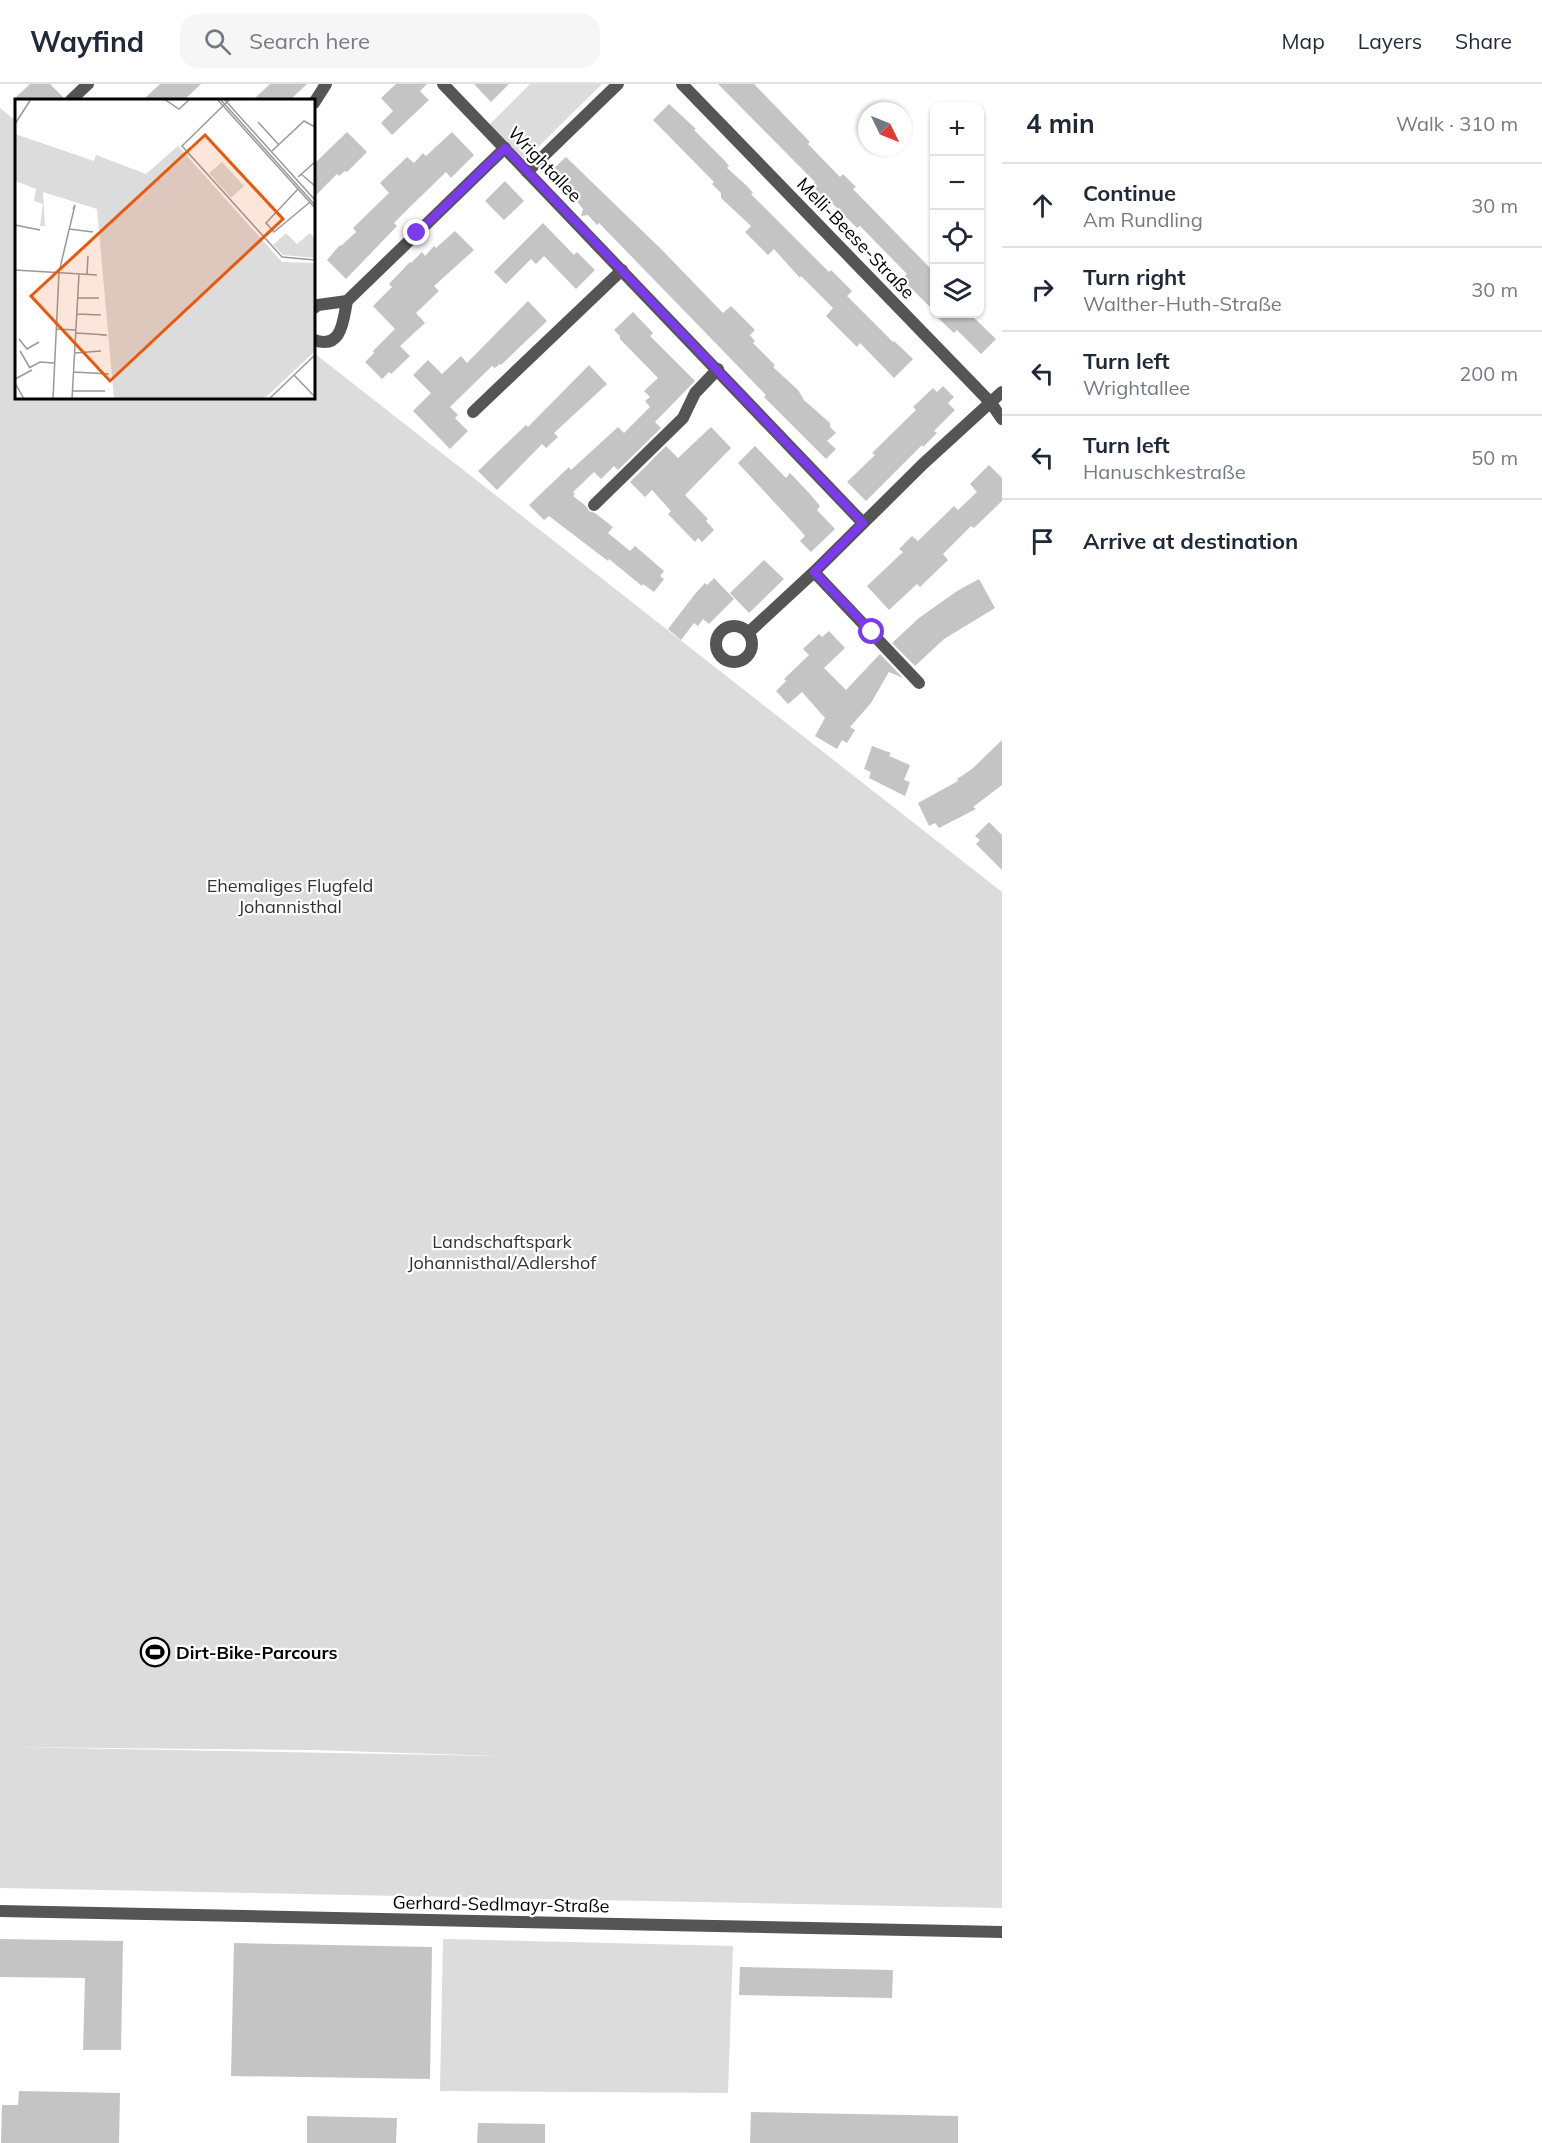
<!DOCTYPE html>
<meta charset="utf-8">
<style>
body{margin:0;font-family:Mulish,sans-serif;background:#f6f6f7;color:#1f2937}
.controls{position:absolute;right:18px;top:18px;display:grid;overflow:hidden;border-radius:12px;box-shadow:0 2px 4px #0004}
.controls button{width:54px;height:54px;display:grid;place-items:center;padding:0;border:0;border-bottom:2px solid #e0e1e3;background:#fff;color:#1f2937;font:30px sans-serif}
.compass{position:absolute;left:858px;top:18px;width:54px;height:54px;border-radius:50%;background:#fff;box-shadow:0 2px 4px #0004;rotate:133deg}
.stop{position:absolute;width:18px;height:18px;margin:-14px;border:4px solid #7c3aed;border-radius:50%;background:#fff}
.stop.end{background:#7c3aed;border-color:#fff;box-shadow:0 2px 6px #0008}
.list{margin:0;padding:0;list-style:none}
h2{display:flex;justify-content:space-between;align-items:center;height:78px;margin:0;padding:0 24px;font-size:26px}
h2 small{font-size:20px;font-weight:400;color:#747a83}
.list li{display:grid;grid-template-columns:39px 1fr auto;gap:18px;align-items:center;box-sizing:border-box;height:84px;padding:0 24px;border-top:2px solid #e0e1e3}
.list b{display:block;font-size:22px;white-space:nowrap}
.list p{margin:0;font-size:20px;white-space:nowrap;color:#747a83}
.list em{font-size:20px;font-style:normal;color:#747a83}
.icon{flex:none;width:33px;height:33px;fill:none;stroke:currentColor;stroke-width:2;stroke-linecap:round;stroke-linejoin:round}
.map{position:relative;flex:none;width:1002px;height:2059px;overflow:hidden}
header{display:flex;align-items:center;gap:36px;box-sizing:border-box;height:84px;padding:0 30px;background:#fff;border-bottom:2px solid #e0e1e3}
header strong{font-size:28px}
nav{display:flex;gap:33px;margin-inline-start:auto;font-size:21px}
.search{width:420px;height:54px;background:#f6f6f7;display:flex;align-items:center;gap:15px;box-sizing:border-box;padding:0 21px;border-radius:18px;color:#747a83;font-size:22px}
main{display:flex}
aside{flex:1;background:#fff}
.map>svg:first-child{display:block}
.green{fill:#dcdcdc;fill-rule:evenodd}
.building{fill:#c4c4c4}
.lines{fill:none;stroke-linecap:round;stroke-linejoin:round}
.minor{stroke:#555;stroke-width:12}
.route{stroke:#7c3aed;stroke-width:8}
.labels{text-anchor:middle;dominant-baseline:central;stroke-width:4.5;stroke-linejoin:round;paint-order:stroke}
.street-label{font-size:18px;fill:#000;stroke:#fff}
.park-label{font-size:18px;fill:#333;stroke:#fff}
.poi-label{font-size:18px;font-weight:bold;fill:#000;stroke:#fff;text-anchor:start}
.inset-road{fill:none;stroke:#999;stroke-width:1.5}
.view{fill:#e8590c;fill-opacity:0.15;stroke:#e8590c;stroke-width:3}
.inset-edge{fill:none;stroke:#000;stroke-width:3}
</style>
<header>
<strong>Wayfind</strong>
<div class="search"><svg class="icon" aria-label="search" viewBox="0 0 24 24"><circle cx="10" cy="10" r="6"/><path d="M15 15l6 6"/></svg>Search here</div>
<nav><a>Map</a><a>Layers</a><a>Share</a></nav>
</header>
<main>
<div class="map">
<svg width="1002" height="2059" viewBox="0 0 1002 2059">
<rect width="100%" height="100%" fill="#fff"/>
<g class="green">
<path d="M530,0H602L525,76L489,41Z"/>
<path d="M0,24L16,37V314H314V269L1002,808V1824L0,1804ZM5,1663L314,1666L498,1672H497Z"/>
<path d="M443,1855L733,1862L728,2009L440,2007Z"/>
</g>
<g class="building">
<path d="M30,0H50L63,13V16H13Z"/>
<path d="M160,0H201L184,16H143Z"/>
<path d="M270,0H307L290,16H253Z"/>
<path d="M396,0H427L420,7L429,16L392,51L381,39L393,27L381,14Z"/>
<path d="M474,0H509L491,18Z"/>
<path d="M718,0H754L810,58L808,60L840,93L843,90L856,103L853,105L934,188V227L902,195L907,190L860,142L857,144L823,110L821,111L812,101L815,98Z"/>
<path d="M669,20L696,45L694,46L725,77L729,82L727,84L746,101L753,109L751,110L829,188L831,186L852,207L847,212L893,258L894,257L913,275L894,294L860,259L857,263L826,232L833,224L801,192L800,194L774,165L768,171L745,148L751,142L721,114V109L712,100L714,98L653,36Z"/>
<path d="M347,48L367,68L347,88L345,87L339,92L337,90L314,113V80Z"/>
<path d="M452,48L474,71L451,94L446,88L414,119L394,139L397,142L346,195L327,176L339,162L342,161L356,148L353,144L389,109L380,99L407,73L414,79L423,69L426,72Z"/>
<path d="M566,73L660,164L723,229L731,222L755,246L750,251L755,257L753,259L775,281L773,283L798,306L804,316L830,339V343L836,349L827,357L836,365L826,375L764,313L766,311L599,139L597,141L588,131L581,132L583,125L579,120L549,89Z"/>
<path d="M505,97L524,117L504,136L485,117Z"/>
<path d="M543,139L574,171L577,168L595,186L576,205L544,172L536,180L531,175L506,200L494,188Z"/>
<path d="M455,147L474,166L434,202L439,207L416,229L425,239L400,262L410,272L391,290L389,288L382,295L365,278L374,269L373,267L395,245L373,222L392,203L389,200L410,178L411,179L422,168L425,172L434,162L436,164Z"/>
<path d="M528,217L547,237L501,281L500,280L495,284L492,282L450,323L458,331L455,334L468,347L450,365L413,327L431,309L413,291L428,276L442,290L461,272L467,279Z"/>
<path d="M633,228L653,249L650,252L695,297L655,338L661,344L618,386L614,382L601,395L594,388L573,408L575,410L573,412L586,422L589,427L595,429L613,443L608,449L630,467L635,462L664,487L660,492L664,495L654,508L643,500L642,502L609,475L608,477L549,432L544,436L529,421L569,383L571,386L618,343L624,349L650,323L645,317L650,313L644,307L658,294L620,255V252L614,246Z"/>
<path d="M934,230H970L996,255L981,270L957,246L954,249Z"/>
<path d="M589,281L607,300L554,349L558,353L546,364L542,360L497,406L478,387L526,341L528,343Z"/>
<path d="M943,302L954,313L948,319L955,326L934,347L937,349L923,363L922,361L866,417L847,398L875,371L872,369L916,326L913,323L933,304L937,308Z"/>
<path d="M711,343L731,364L685,411L708,435L706,437L714,446L702,458L698,454L695,458L668,430L671,427L652,406L645,413L630,398L666,362L678,374Z"/>
<path d="M755,362L786,394L790,389L810,410L820,422L817,426L835,445L811,468L800,457L805,452L800,446L738,379Z"/>
<path d="M989,381L1002,394V417L974,444L971,442L943,470L948,476L920,503L917,500L889,526L867,502L903,468L899,465L912,452L918,457L954,422L958,426L977,408L970,400Z"/>
<path d="M764,476L784,495L749,529L730,509Z"/>
<path d="M714,494L734,515L709,540L703,535L698,542L694,539L681,556L668,545L695,510L705,499L707,501Z"/>
<path d="M979,495L995,524L944,555L915,582L892,559L919,534L957,507Z"/>
<path d="M829,547L845,564L824,584L846,606L880,570L903,594L889,588L871,619L850,643L855,646L847,659L842,656L837,665L815,652L825,634L802,608L788,620L776,607L786,597L784,595L809,571L803,565L819,550L822,553Z"/>
<path d="M1002,656V701L973,723L976,725L939,744L935,739L929,742L918,719L958,697L957,695L972,685Z"/>
<path d="M872,662L891,669L889,672L910,681L904,696L910,698L905,712L869,694L871,688L864,685Z"/>
<path d="M989,738L1002,751V786L976,760L980,756L975,752Z"/>
<path d="M0,1855L123,1857L121,1966H83L85,1894L0,1893Z"/>
<path d="M234,1859L432,1863L430,1995L231,1992Z"/>
<path d="M740,1883L893,1886L892,1914L739,1911Z"/>
<path d="M19,2007L120,2009L119,2059H1L2,2021H18Z"/>
<path d="M751,2028L958,2032V2059H750Z"/>
<path d="M307,2032L397,2034L396,2059H307Z"/>
<path d="M478,2039L545,2040V2059H477Z"/>
</g>
<g class="lines">
<g class="minor">
<path d="M443,0L863,439"/>
<path d="M682,0L991,319L1002,335"/>
<path d="M71,16L88,0"/>
<path d="M314,19L326,0"/>
<path d="M527,88L618,0"/>
<path d="M314,224L318,221L347,217"/>
<path d="M314,256C342,266 343,237 347,217L505,64"/>
<path d="M473,328L622,186"/>
<path d="M594,421L683,334L695,309L718,285"/>
<path d="M814,488L919,599"/>
<circle cx="734" cy="560" r="18"/>
<path d="M748,549L814,488L923,380L1002,308"/>
<path d="M0,1827L1002,1848"/>
</g>
</g>
<g class="lines">
<path class="route" d="M417,149L505,64L863,439L814,488L872,548"/>
</g>
<defs>
<g id="stadium-ring" transform="scale(1.5)"><circle r="9.5" fill="#fff" stroke="#000" stroke-width="1.5"/><path d="M0-5a6.5 5 0 1 0 0 10a6.5 5 0 1 0 0-10ZM-3.5-1.8h7v3.6h-7Z" fill="#000"/></g>
</defs>
<g fill-rule="evenodd">
<use href="#stadium-ring" x="155" y="1568"/>
</g>
<g class="labels">
<g class="street-label">
<text transform="translate(545 80) rotate(46)">Wrightallee</text>
<text transform="translate(856 154) rotate(46)">Melli-Beese-Straße</text>
<text transform="translate(501 1820) rotate(1)">Gerhard-Sedlmayr-Straße</text>
</g>
<g class="park-label">
<text x="290" y="801">Ehemaliges Flugfeld<tspan x="290" dy="21">Johannisthal</tspan></text>
<text x="502" y="1157">Landschaftspark<tspan x="502" dy="21">Johannisthal/Adlershof</tspan></text>
</g>
<g class="poi-label">
<text x="176" y="1568">Dirt-Bike-Parcours</text>
</g>
</g>
<g transform="translate(15 15)">
<rect width="300" height="300" fill="#fff"/>
<path d="M0,35L79,62L81,56L131,75L163,47L267,163L300,164V252L249,300H99L82,110L28,93L30,127H25L28,105L19,102L21,90L0,82ZM207,63L229,87L216,99L194,74ZM271,134L282,145L295,134L300,140V159L268,156L258,146Z" fill="#dcdcdc"/>
<path class="inset-road" d="M149,0L164,10L175,0M202,0L300,109M205,0L300,106M209,0L300,101M215,0L167,47L267,158L300,161M243,23L264,46M0,25L16,0M257,52L289,22L300,28M286,75L300,87M283,78L300,63M283,90L251,124L259,133L295,103M0,126L25,131M54,130L78,133M0,171L82,176M72,175L73,157M63,199H84M62,215L86,216M41,230L61,231M61,234L92,236H86M4,240L12,250L24,243M5,252L15,269M60,254L86,252M14,269L25,263L39,264M59,273L94,275M279,276L300,298M0,280L17,271M0,284L9,300M58,292H90M38,300L44,173L60,106L58,110M57,300L64,175M254,300L300,256"/>
<path class="view" d="M190,36L268,120L95,282L16,197Z"/>
<rect width="300" height="300" class="inset-edge"/>
</g>
</svg>
<div class="controls">
<button>+</button>
<button>−</button>
<button><svg class="icon" aria-label="locate" viewBox="0 0 24 24"><circle cx="12" cy="12" r="6"/><path d="M12 2v4M12 18v4M2 12h4M18 12h4"/></svg></button>
<button><svg class="icon" aria-label="layers" viewBox="0 0 24 24"><path d="M12 4l9 5-9 5-9-5zM3 14l9 5 9-5"/></svg></button>
</div>
<svg class="compass" viewBox="-18 -18 36 36"><path d="M0-13l5 13h-10z" fill="#e53935"/><path d="M0 13l5-13h-10z" fill="#747a83"/></svg>
<div class="stop" style="left:872px;top:548px"></div>
<div class="stop end" style="left:417px;top:149px"></div>
</div>
<aside>
<h2>4 min<small>Walk · 310 m</small></h2>
<ul class="list">
<li><svg class="icon" aria-label="ahead" viewBox="0 0 24 24"><path d="M12 20V5M6 11l6-6 6 6"/></svg><div><b>Continue</b><p>Am Rundling</p></div><em>30 m</em></li>
<li><svg class="icon" aria-label="right" viewBox="0 0 24 24"><path d="M7 20v-9h11M14 6l5 5-5 5"/></svg><div><b>Turn right</b><p>Walther-Huth-Straße</p></div><em>30 m</em></li>
<li><svg class="icon" aria-label="left" viewBox="0 0 24 24"><path d="M17 20v-9H6M10 6l-5 5 5 5"/></svg><div><b>Turn left</b><p>Wrightallee</p></div><em>200 m</em></li>
<li><svg class="icon" aria-label="left" viewBox="0 0 24 24"><path d="M17 20v-9H6M10 6l-5 5 5 5"/></svg><div><b>Turn left</b><p>Hanuschkestraße</p></div><em>50 m</em></li>
<li><svg class="icon" aria-label="arrive" viewBox="0 0 24 24"><path d="M6 21V4h12l-3 4 3 4H6"/></svg><div><b>Arrive at destination</b></div></li>
</ul>
</aside>
</main>
